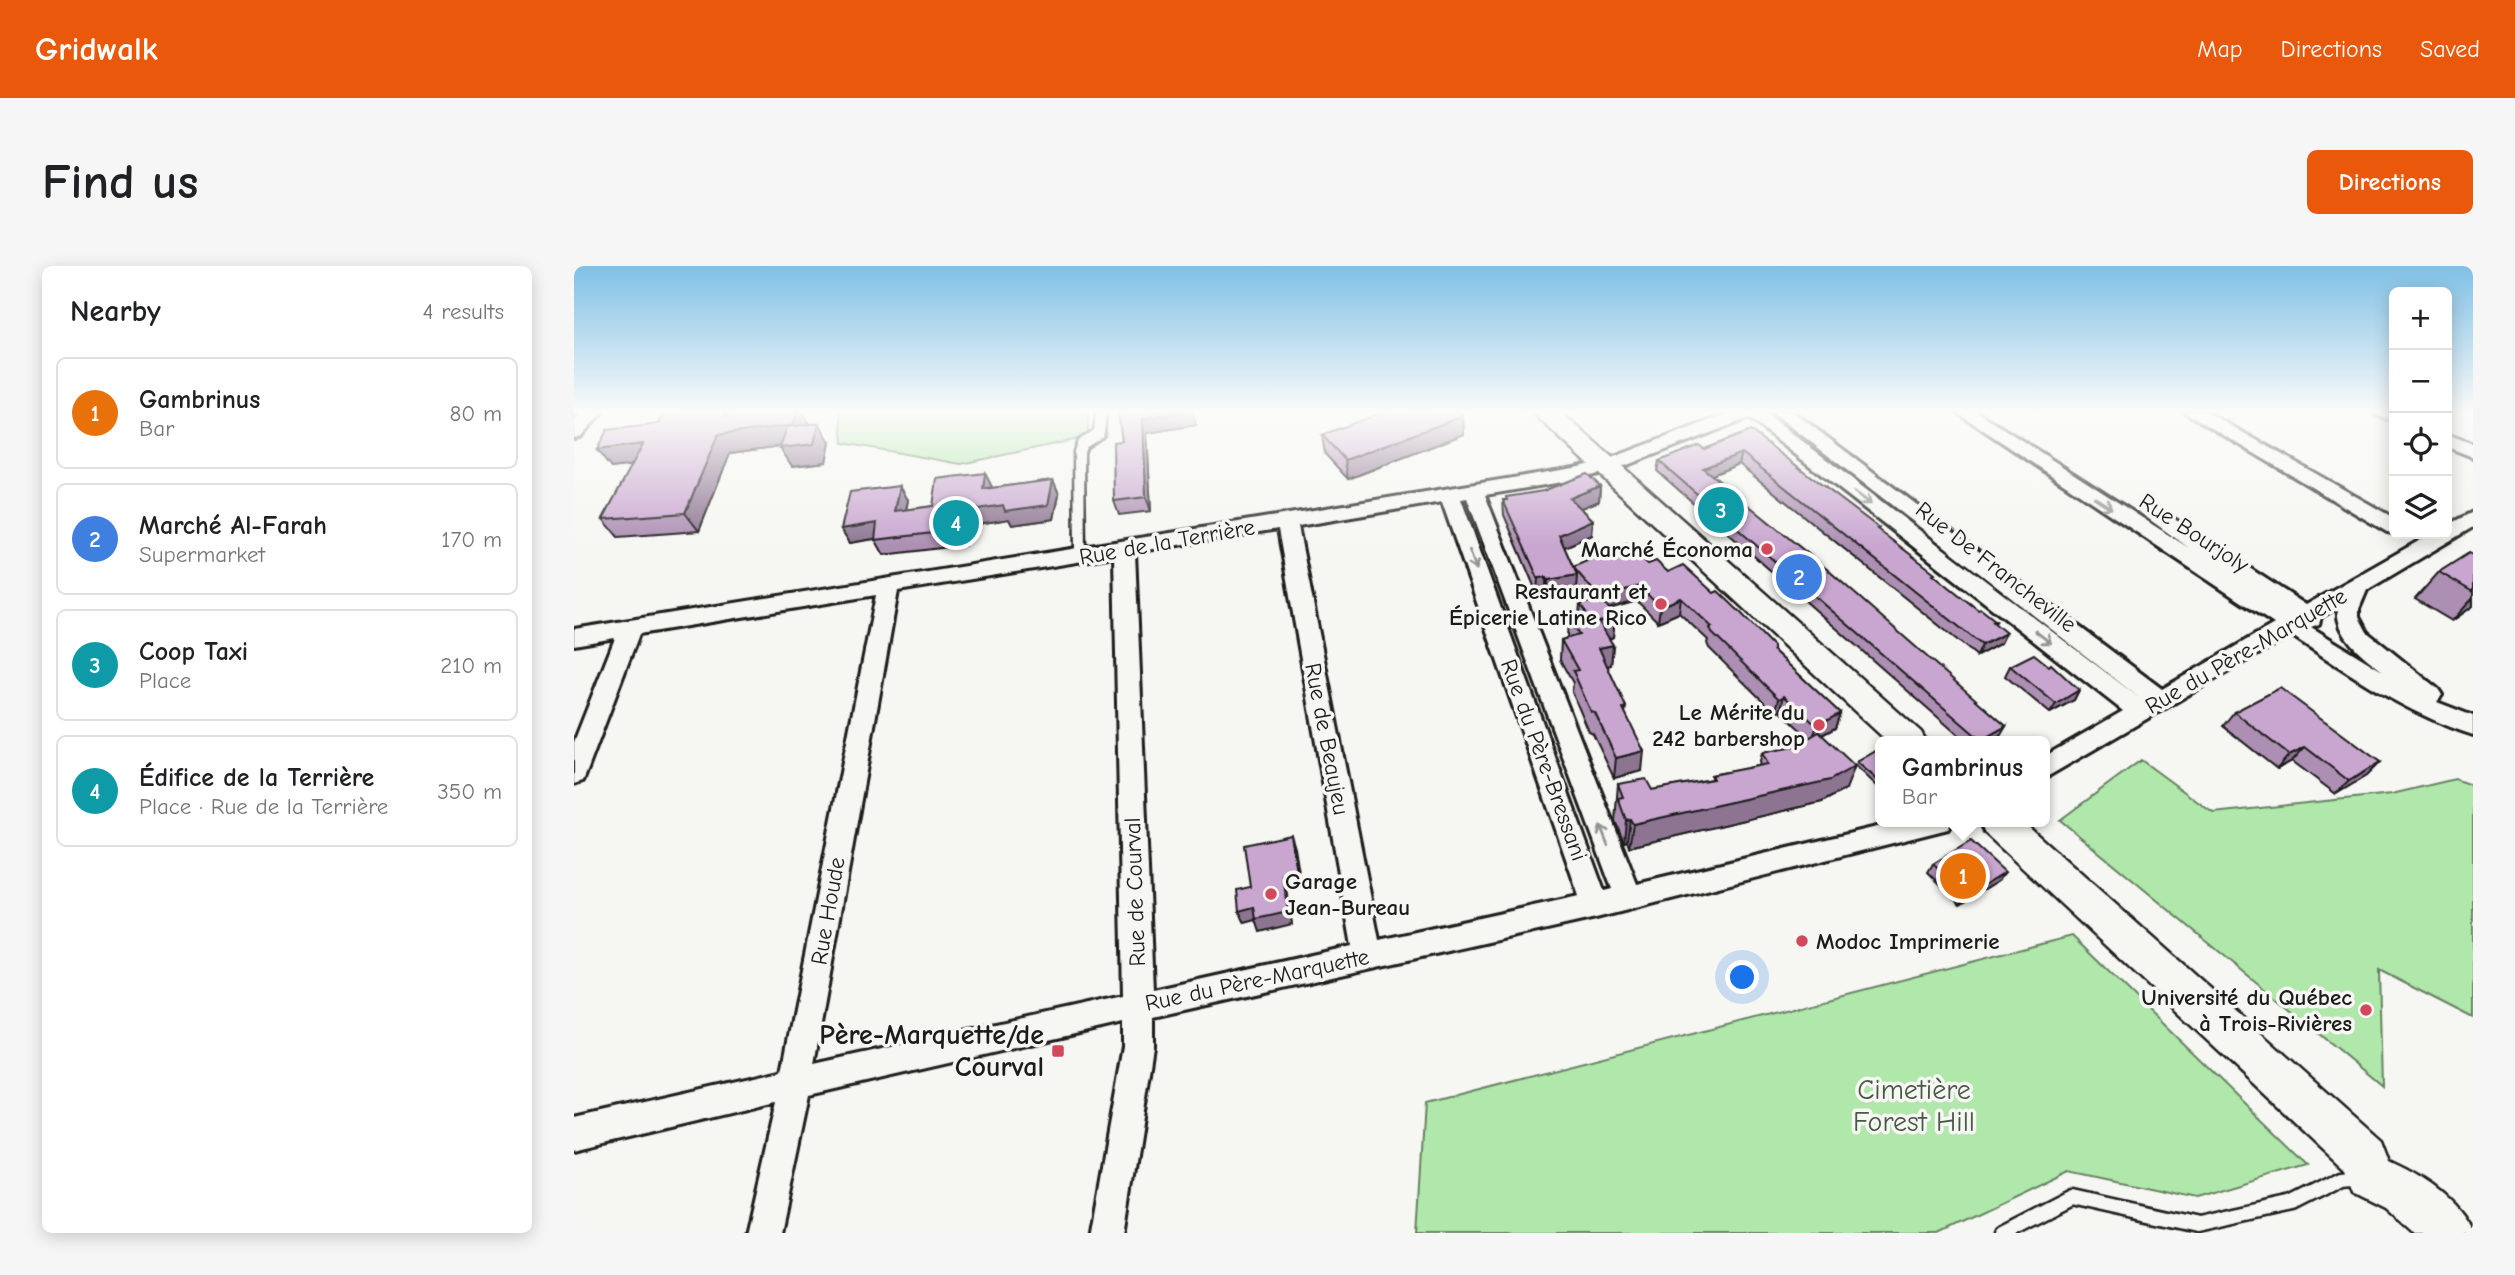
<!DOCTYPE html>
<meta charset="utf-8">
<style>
body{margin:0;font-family:"Comic Neue",sans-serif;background:#f6f6f6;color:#202124}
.controls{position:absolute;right:21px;top:21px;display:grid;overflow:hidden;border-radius:10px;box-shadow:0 4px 18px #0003}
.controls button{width:63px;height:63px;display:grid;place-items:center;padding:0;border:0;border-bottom:2px solid #e0e0e0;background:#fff;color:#202124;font:35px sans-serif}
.you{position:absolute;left:1169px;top:712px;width:24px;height:24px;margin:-18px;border:5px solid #fff;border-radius:50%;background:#1a73e8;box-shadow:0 0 0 10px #1a73e833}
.badge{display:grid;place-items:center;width:46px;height:46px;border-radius:50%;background:#ea580c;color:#fff;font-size:23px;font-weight:700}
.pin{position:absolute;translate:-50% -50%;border:4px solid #fff;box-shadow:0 2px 7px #0006}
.popup{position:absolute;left:1301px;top:470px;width:175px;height:91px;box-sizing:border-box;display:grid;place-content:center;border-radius:10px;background:#fff;filter:drop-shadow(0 2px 5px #0005);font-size:23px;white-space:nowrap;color:#757577}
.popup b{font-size:26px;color:#202124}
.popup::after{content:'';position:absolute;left:50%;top:100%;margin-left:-14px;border:14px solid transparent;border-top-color:#fff}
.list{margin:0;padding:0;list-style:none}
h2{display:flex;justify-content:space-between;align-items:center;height:91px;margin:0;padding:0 28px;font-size:30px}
h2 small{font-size:23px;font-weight:400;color:#757577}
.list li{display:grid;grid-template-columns:46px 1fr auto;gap:21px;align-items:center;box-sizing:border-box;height:112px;margin:0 14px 14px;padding:0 14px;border:2px solid #e0e0e0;border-radius:10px}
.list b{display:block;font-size:26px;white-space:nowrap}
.list p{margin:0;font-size:23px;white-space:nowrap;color:#757577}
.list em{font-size:23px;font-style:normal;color:#757577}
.icon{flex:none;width:38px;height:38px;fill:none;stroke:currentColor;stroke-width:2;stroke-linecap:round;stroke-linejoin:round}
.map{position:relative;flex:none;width:1899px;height:967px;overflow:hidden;border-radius:10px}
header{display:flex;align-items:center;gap:42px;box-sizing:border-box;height:98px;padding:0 35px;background:#ea580c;color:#fff}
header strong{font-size:33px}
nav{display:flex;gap:38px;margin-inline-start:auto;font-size:24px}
.intro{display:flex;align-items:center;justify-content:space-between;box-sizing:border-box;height:168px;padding:0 42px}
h1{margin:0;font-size:49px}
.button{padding:18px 32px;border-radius:10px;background:#ea580c;color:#fff;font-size:24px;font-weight:700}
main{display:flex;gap:42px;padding:0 42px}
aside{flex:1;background:#fff;border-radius:10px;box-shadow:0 4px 18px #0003}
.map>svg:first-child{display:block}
.green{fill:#b0e7aa;stroke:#668263;stroke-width:2}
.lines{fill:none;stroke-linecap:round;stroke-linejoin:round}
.service-far1-casing{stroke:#1c1c1c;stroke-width:15}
.service-casing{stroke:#1c1c1c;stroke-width:19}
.minor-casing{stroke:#1c1c1c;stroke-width:6}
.secondary-casing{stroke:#1c1c1c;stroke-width:5}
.service-far1{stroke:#f6f6f2;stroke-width:10}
.service{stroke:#f6f6f2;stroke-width:14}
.minor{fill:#f6f6f2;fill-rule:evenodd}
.secondary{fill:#f6f6f2;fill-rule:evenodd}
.wall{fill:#ad8fb3;stroke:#1c1c1c;stroke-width:2}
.shaded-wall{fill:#8d7492;stroke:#1c1c1c;stroke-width:2}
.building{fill:#c9a6d0;stroke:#1c1c1c;stroke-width:2}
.oneway{stroke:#949492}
.poi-dot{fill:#d1495b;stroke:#f6f6f2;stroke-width:2.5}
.labels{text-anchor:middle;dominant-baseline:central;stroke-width:7;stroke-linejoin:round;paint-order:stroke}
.street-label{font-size:23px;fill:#1c1c1c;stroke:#f6f6f2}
.poi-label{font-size:23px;font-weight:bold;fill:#1c1c1c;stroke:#f6f6f2;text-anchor:end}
.near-poi-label{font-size:28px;font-weight:bold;fill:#1c1c1c;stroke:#f6f6f2;text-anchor:end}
.near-park-label{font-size:28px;fill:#485947;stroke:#f6f6f2}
</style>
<header>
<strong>Gridwalk</strong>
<nav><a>Map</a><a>Directions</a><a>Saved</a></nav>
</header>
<div class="intro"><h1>Find us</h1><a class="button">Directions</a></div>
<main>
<aside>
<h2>Nearby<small>4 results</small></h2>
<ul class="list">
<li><span class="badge" style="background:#e8710a">1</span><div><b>Gambrinus</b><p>Bar</p></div><em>80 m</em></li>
<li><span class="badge" style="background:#3f7fe0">2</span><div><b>Marché Al-Farah</b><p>Supermarket</p></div><em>170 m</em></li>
<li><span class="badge" style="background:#0f9aa8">3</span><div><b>Coop Taxi</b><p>Place</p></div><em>210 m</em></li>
<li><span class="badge" style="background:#0f9aa8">4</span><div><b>Édifice de la Terrière</b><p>Place · Rue de la Terrière</p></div><em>350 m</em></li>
</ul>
</aside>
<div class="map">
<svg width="1899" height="967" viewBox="0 0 1899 967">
<rect width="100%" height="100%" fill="#f6f6f2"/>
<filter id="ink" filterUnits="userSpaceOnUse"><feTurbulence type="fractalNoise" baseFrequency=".0143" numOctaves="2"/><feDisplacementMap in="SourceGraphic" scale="14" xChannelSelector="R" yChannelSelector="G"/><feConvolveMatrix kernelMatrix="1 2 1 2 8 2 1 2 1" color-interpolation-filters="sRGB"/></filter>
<g filter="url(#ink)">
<g class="green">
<path d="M266,145H514V171L387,198L269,177Z"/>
<path d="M1567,494L1639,547L1818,528L1881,513L1899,520V752L1805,704L1808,820L1486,554Z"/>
<path d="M1498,670L1734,899L1621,932L1495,905L1365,967H843L851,837Z"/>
</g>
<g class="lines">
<g class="service-far1-casing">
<path id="service-far1" d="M506,290L505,186L508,178L525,167L527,145"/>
</g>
<g class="service-casing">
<path id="service" d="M1428,967L1498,931L1623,959L1719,938L1768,913L1788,911"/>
</g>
<g class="minor-casing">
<g id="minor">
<path d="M10,145H29L7,170L0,172V155Z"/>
<path d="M1161,145H1189L1568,434L1197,145H1218L1588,423L1700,358L1381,145H1402L1615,282L1565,246L1568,241H1582L1732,339L1857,268H1873V259L1899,246V261L1793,324L1785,343V351L1793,366L1864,423L1868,429L1863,436L1899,450V469C1833,448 1774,407 1717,369L1471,512V490L1549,445L1175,152L1040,204L1000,214L911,229L1063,618L1324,556H1378L1374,563L1022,652L579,751V780L550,967H516L549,780V757L235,829L206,967H172L202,836L0,884V852L208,805L302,329L65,368L12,508L9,515L0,518V476L41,372L0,379V363L1000,202L1027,196ZM893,232L1038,623L1030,625L887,233ZM868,236L1005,630L805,674L724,260ZM704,263L778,680L579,724L561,286ZM540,290L549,730L240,798L324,325ZM1764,341C1760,369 1790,391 1810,406L1737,361L1745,358L1747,351Z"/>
<path d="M1609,145H1631L1820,252V267L1813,266Z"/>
<path d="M1799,145H1820V155L1802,149Z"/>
<path d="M1873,168L1899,178V191L1873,181Z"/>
</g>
</g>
<g class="secondary-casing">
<g id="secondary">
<path d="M957,145H986L1347,466L1352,475H1313Z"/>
<path d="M1406,556H1449L1807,874L1815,895C1848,910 1885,933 1899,967H1840L1812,942L1780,926L1771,903L1411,567Z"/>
</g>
</g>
<use href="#service-far1" class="service-far1"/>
<use href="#service" class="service"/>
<use href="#minor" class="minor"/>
<use href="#secondary" class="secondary"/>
</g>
<g class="wall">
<path d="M91,145H172L170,148L228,145L236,158L256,176L252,196L218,200L207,180L156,187L125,265L44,271L29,253L58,199L37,202L23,184L85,158Z"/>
<path d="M544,145L622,159L573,167L577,245L545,249L540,235L548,175Z"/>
<path d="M1177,165L1404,344L1422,355L1421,358L1427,377L1403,390L1165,198L1138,209L1432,460L1426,470L1418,475H1391L1083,205L1085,195L1130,183Z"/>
<path d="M890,168L774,213L751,188L748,169Z"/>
<path d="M479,214L485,228L480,253L438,259L435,253L391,260V279L310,289L301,273L276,277L267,263L334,234L332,244L359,240L418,222Z"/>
<path d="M1026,220L1025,235L1007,242L1019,254L1018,269L990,281L999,301L1074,298L1094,306L1199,384L1266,447L1261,462L1248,469L1272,523L1248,536L1055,581L1053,575L1050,576L1041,555L1044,518L1078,524L1137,513V509L1185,500L1188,487L1219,481L1235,472L1206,445L1201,447L1135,382L1133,377L1134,374L1105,347L1084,356L1063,335L1035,343L1041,351L1039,371L1035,373L1039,379L1037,399L1033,400L1052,441L1051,447L1068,505L1040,512L1019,468L1015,466L998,426L999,417L986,394L987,374L993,372L994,353L1005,349L1006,339L1015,336L1002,321V324L974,329L972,325L963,327L930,249L929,234Z"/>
<path d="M1899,289V340L1878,355L1841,333L1865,306Z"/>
<path d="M1436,400L1505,424L1500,434L1476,447L1431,410Z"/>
<path d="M1660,446L1806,496L1792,510L1762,528L1718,495L1703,503L1649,460Z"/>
<path d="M1283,496L1307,517L1303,520L1282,500Z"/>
<path d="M1359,598L1425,614L1386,638L1354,606Z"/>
</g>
<g class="shaded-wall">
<path d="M152,145H172L162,166L224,145H228L236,159L230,177L156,187L125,265L111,247Z"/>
<path d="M614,145H618L622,159L573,167L577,245L572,231L569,153Z"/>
<path d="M889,150L890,168L774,213L771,194Z"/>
<path d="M245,157L256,176L252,196L218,200L206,182Z"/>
<path d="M69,178L83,196L37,202L23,184Z"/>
<path d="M1168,187L1165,198L1128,213L1129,202Z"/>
<path d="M411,207L418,221L409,223Z"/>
<path d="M479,214L485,228L480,253L438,259L435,253L391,260V279L383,264V246L429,239Z"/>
<path d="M326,220L334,234L329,260L321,245Z"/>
<path d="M1026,220L1025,235L996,247V232Z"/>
<path d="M1019,254L1018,269L984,284L985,269Z"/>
<path d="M303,257L311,271L276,277L267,263Z"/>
<path d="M1003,309L1002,324L974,329V314Z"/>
<path d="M972,311V325L963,327L964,312Z"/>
<path d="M1065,320L1063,335L1023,346L1025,331Z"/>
<path d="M1107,332L1105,347L1084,356L1086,341Z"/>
<path d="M1899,332V340L1878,355Z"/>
<path d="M1041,351L1039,371L1023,377L1025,356Z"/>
<path d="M1432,367L1427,377L1403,390L1408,379Z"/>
<path d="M1039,379L1037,399L1023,403L1025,382Z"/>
<path d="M1505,424L1500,434L1476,447L1482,438Z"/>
<path d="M1210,430L1206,445L1201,447L1205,433Z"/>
<path d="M1266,447L1261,462L1238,474L1243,460Z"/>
<path d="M1432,460L1426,470L1418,475H1406Z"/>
<path d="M1731,481L1718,495L1703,503L1715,489Z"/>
<path d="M1070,485L1068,505L1040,512L1042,492Z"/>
<path d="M1806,496L1792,510L1762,528L1775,515Z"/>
<path d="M1281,500L1272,523L1248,536L1055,581L1059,558Z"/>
<path d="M1056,553L1053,575L1050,576L1052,554Z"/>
<path d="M717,569L721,582L727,619L713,622L718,658L686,666L682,654L671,657L665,645L709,610Z"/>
<path d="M1431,606L1425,614L1386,638L1392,630Z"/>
</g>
<g class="building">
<path d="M91,145H152L150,150L191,145H224L219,159L144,169L111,247L29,253L69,178L23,184L33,164L85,158Z"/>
<path d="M544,145H614L569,153L572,231L540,235L539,176L548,175Z"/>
<path d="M812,145H884L889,150L771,194L748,169Z"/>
<path d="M245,157L240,178L206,182L213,161Z"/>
<path d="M1177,165L1305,262L1303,263L1361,307L1359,308L1404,344L1407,343L1422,355L1419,356L1432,367L1408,379L1168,187L1129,202L1254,304L1432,460L1407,474L1085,195L1125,179L1130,183Z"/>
<path d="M411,207L409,223L479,214L474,239L431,245L429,239L383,246V264L301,274L303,257L267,263L276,226L326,220L321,245L359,240L363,213Z"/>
<path d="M1013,208L1026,220L996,232L1019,254L985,269L999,301L1053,278L1074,298L1082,295L1094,306L1109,299L1140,327L1144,325L1166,346L1199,380V384L1266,447L1243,460L1210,430L1205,433L1138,367L1136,362L1138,361L1107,332L1086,341L1065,320L1025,331L1000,302L1003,309L974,314L972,311L964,312L929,234H933L932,231L969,225Z"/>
<path d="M1895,287L1899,289V326L1865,306Z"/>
<path d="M1027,332L1041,351L1025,356L1039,379L1025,382L1052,441L1049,442L1070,485L1042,492L1021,447L1017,446L999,405L1004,404L987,374L1005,369L994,353L1012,347L1006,339Z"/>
<path d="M1460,388L1475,400L1477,398L1505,424L1482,438L1436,400Z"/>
<path d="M1706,422L1806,496L1775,515L1731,481L1715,489L1660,446Z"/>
<path d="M1245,466L1281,500L1256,514L1059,558L1056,553L1052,554L1044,532L1049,531L1044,518L1072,513L1078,524L1139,513L1137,509L1194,498L1188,487L1219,481Z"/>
<path d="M1302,485L1307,489V514L1305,515L1283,496Z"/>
<path d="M717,569L723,606L709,610L714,646L682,653L680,641L665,645L663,624L676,621L670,579Z"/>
<path d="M1397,575L1431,606L1392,630L1359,598Z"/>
</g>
<defs><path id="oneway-shaft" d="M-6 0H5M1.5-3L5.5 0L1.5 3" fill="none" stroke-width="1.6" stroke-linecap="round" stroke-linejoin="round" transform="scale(1.75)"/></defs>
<g class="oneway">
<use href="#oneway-shaft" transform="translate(1289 232) rotate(38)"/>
<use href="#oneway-shaft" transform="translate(1529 237) rotate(33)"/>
<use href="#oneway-shaft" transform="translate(899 294) rotate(70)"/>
<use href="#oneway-shaft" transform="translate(1469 371) rotate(38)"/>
<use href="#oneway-shaft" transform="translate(1030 569) rotate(-111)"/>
</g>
</g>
<linearGradient id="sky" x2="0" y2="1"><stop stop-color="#80c0e6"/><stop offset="0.52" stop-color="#fbfbf9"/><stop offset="1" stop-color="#fbfbf9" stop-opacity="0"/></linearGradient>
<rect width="1899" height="280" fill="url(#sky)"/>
<g class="poi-dot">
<circle cx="1193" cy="283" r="7"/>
<circle cx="1087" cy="338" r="7"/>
<circle cx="1245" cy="459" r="7"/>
<circle cx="697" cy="628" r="7"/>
<circle cx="1228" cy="675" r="7"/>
<circle cx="1792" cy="744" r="7"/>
<rect x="477" y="778" width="14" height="14" rx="3.5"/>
</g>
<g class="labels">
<g class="street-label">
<text transform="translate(1620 267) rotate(33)">Rue Bourjoly</text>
<text transform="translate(593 276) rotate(-10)">Rue de la Terrière</text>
<text transform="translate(1422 301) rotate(38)">Rue De Francheville</text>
<text transform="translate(1672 385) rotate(-30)">Rue du Père-Marquette</text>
<text transform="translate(753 473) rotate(79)">Rue de Beaujeu</text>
<text transform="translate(970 494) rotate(70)">Rue du Père-Bressani</text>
<text transform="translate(561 626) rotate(-92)">Rue de Courval</text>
<text transform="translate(254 645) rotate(-80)">Rue Houde</text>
<text transform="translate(683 714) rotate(-12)">Rue du Père-Marquette</text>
</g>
<g class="poi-label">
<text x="1179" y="283">Marché Économa</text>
<text x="1073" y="325">Restaurant et<tspan x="1073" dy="26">Épicerie Latine Rico</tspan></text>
<text x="1231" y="446">Le Mérite du<tspan x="1231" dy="26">242 barbershop</tspan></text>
<text x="711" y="615" text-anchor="start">Garage<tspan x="711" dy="26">Jean-Bureau</tspan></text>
<text x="1242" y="675" text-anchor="start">Modoc Imprimerie</text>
<text x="1778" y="731">Université du Québec<tspan x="1778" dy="26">à Trois-Rivières</tspan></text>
</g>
<g class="near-poi-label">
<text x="470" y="769">Père-Marquette/de<tspan x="470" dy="32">Courval</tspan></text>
</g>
<g class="near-park-label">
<text x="1340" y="824">Cimetière<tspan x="1340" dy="32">Forest Hill</tspan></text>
</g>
</g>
</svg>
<div class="controls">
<button>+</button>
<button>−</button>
<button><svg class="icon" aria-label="locate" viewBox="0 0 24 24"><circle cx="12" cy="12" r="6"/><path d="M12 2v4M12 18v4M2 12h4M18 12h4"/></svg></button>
<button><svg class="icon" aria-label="layers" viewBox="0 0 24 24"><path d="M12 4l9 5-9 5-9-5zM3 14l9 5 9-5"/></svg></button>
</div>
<div class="you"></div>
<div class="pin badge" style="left:1389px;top:610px;background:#e8710a">1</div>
<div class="popup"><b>Gambrinus</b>Bar</div>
<div class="pin badge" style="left:1225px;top:311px;background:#3f7fe0">2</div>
<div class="pin badge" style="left:1147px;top:244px;background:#0f9aa8">3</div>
<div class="pin badge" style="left:382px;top:257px;background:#0f9aa8">4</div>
</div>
</main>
